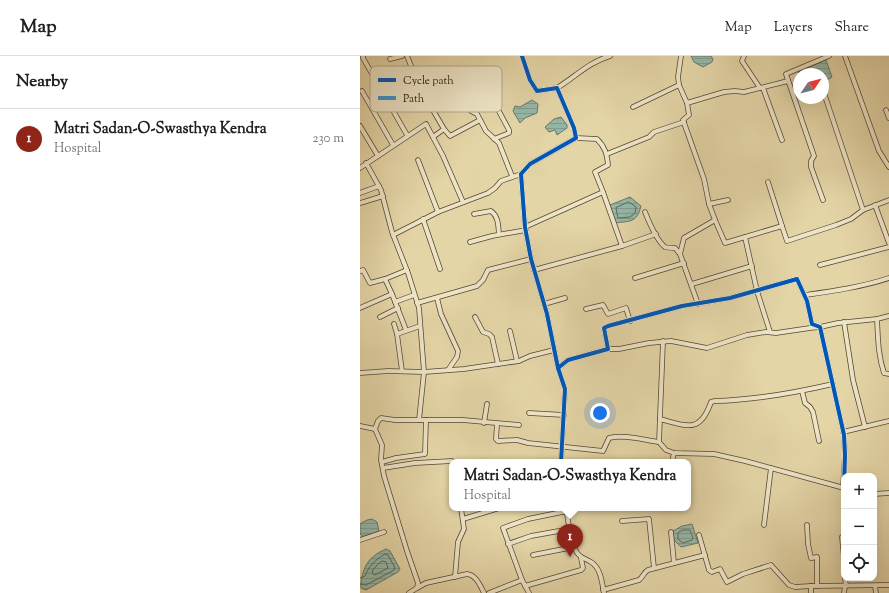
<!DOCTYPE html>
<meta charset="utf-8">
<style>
body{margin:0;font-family:"Sorts Mill Goudy",serif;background:#f2f2f2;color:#202124}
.controls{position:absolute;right:12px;bottom:12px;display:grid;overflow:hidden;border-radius:8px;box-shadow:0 4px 16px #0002}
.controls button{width:36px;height:36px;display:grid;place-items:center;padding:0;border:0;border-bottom:1px solid #e0e0e0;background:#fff;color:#202124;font:20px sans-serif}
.compass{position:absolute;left:433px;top:12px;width:36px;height:36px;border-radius:50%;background:#fff;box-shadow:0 4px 16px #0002;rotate:55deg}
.you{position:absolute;left:240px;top:357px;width:14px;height:14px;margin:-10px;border:3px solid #fff;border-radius:50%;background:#1a73e8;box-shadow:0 0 0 6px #1a73e833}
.badge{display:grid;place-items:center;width:26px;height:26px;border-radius:50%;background:#8f2418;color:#fff;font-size:13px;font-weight:700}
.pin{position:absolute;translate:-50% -33px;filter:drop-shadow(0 1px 2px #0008)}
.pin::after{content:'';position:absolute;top:21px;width:14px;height:12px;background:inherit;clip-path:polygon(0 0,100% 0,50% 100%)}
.popup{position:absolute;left:89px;top:403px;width:242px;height:52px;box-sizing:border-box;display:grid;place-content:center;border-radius:8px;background:#fff;filter:drop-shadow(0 1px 3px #0005);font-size:13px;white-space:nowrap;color:#757577}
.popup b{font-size:15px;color:#202124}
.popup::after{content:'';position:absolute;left:50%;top:100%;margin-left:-8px;border:8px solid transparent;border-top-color:#fff}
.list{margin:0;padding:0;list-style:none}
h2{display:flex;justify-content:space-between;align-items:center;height:52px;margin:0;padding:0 16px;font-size:17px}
h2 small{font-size:13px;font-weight:400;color:#757577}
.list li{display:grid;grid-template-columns:26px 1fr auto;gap:12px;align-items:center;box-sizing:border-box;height:60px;padding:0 16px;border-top:1px solid #e0e0e0}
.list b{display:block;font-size:15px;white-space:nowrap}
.list p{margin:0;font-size:13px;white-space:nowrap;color:#757577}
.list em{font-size:13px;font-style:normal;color:#757577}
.icon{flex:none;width:22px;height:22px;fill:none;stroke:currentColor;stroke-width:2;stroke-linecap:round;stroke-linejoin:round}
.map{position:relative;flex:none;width:529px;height:537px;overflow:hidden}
header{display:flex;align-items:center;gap:24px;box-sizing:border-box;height:56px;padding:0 20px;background:#fff;border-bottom:1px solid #e0e0e0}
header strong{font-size:19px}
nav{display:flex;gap:22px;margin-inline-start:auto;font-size:14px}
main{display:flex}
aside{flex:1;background:#fff}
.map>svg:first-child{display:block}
.water{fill:url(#water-rules);stroke:#68786a}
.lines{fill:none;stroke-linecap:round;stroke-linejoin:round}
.shore{stroke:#5c685a;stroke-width:1}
.minor-casing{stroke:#544732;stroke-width:5.5}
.minor{stroke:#ede4c6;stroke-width:4}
.cycleway-casing{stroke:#ede4c6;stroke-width:6}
.cycleway{stroke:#0057b8;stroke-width:4}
.key{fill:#ede4c6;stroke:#b1a78e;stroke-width:1}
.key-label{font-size:11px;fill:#24180b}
</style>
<header>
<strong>Map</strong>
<nav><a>Map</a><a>Layers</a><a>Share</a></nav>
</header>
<main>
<aside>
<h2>Nearby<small></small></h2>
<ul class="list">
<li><span class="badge">1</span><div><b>Matri Sadan-O-Swasthya Kendra</b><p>Hospital</p></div><em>230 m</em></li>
</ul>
</aside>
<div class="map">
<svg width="529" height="537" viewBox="0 0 529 537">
<defs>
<pattern id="water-rules" width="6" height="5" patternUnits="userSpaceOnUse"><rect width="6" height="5" fill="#95b8a9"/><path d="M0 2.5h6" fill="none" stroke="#809d90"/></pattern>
</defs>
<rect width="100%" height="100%" fill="#e4d5a7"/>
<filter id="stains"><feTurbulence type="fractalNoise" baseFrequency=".005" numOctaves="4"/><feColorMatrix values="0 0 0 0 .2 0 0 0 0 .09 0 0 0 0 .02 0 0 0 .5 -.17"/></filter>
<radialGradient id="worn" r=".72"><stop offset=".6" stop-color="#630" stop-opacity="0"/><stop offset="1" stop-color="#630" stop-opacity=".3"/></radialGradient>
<g class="water">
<path d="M331,0H351L353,3L352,6L343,11L334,6Z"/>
<path d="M466,4L472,21L463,26V18H439L438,16Z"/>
<path d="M172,44L178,48L177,57L165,62L160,67L153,55L155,50L160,51Z"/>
<path d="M201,61L207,69V72L197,79L195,74L189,76L185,71L194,63Z"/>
<path d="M270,141L281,150C277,167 270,165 255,167L250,149Z"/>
<path d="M12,463L17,466L19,475L4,481L0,478V468L7,464Z"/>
<path d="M332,468L338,487L321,491L314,484L313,475L322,470Z"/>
<path d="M26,493L30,495L40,513L38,516L6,534L1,532C0,522 5,506 14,500C17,497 22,495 26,493Z"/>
</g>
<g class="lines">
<g class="shore">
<path d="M269,146L276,151L275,157L270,161L258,162L256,152Z"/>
<path d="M323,474H330L333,482L332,484L323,487L318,483V477Z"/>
<path d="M23,505L26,506L28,512L15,519L13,518L12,515L19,507Z"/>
<path d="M0,522L5,520C9,510 15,504 25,498L28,499L35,512L34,514L6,529L0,528"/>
</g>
<g class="minor-casing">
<g id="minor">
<path d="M3,0V2L47,79"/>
<path d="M47,0L60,32L87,20L93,29L101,25"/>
<path d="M162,0L170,24L177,35L197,32L214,72L216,82L170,108L161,118L165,171L171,203L187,258L198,312L205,333L201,406"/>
<path d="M384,0L382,5L400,32"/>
<path d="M485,0L519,95L529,111"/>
<path d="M30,3L42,0"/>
<path d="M93,29L103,46L111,55L117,58L126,75L139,87L152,120"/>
<path d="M319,29L327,47L329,59L323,64L344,123L349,148L355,164L324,182L320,198L338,248"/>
<path d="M60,32L84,73L73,81"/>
<path d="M197,32C215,21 229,6 250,0"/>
<path d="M403,32L422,84"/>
<path d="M463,34L503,154"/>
<path d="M2,35L33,89"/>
<path d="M327,47L364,36L375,35L384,36L428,25"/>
<path d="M273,51L319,29L318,21L321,0"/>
<path d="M526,54L529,62"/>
<path d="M0,70L18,100"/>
<path d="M84,73L90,80L120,64"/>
<path d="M134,83L149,77V74L134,46"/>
<path d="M247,98L289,81L294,76L324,66"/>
<path d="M58,104L78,156"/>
<path d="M6,107L21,134L32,176L48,217L59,252L64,316L59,364"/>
<path d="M0,112L66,68L83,100L103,146"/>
<path d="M408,126L422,170L427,185L476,169L491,163L503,154L529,144"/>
<path d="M243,136L262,190"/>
<path d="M0,137L19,130"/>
<path d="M463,144L451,111V105L454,100L426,18L469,0"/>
<path d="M0,147L23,140"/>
<path d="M349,148L368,144"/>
<path d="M515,149L529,187"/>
<path d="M285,156C289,166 297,185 305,191C308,192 312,192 315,192L320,198"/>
<path d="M114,158L131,155C139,161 138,170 139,178"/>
<path d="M63,163L80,213"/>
<path d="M355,164L365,187L422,170"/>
<path d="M165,171L243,136L235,116L248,109C247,98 245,91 237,83L216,82"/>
<path d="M33,179L78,156L128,137L135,132L141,125L161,118"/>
<path d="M385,181L397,235L410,276"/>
<path d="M110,186L132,180L166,174"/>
<path d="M460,209L529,191"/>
<path d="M174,214L262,190L296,178"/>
<path d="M0,215L3,214L10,227L25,223L47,214"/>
<path d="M275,222L324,207"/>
<path d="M25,223L32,238"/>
<path d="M332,228L392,210"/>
<path d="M445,239C473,235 502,231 529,222"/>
<path d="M77,242L81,258L98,295L97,301L88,314"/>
<path d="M35,246L54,239"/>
<path d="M57,247L117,230L123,224L128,214L171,203"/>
<path d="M184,248L205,242"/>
<path d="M0,252L32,238L46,274"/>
<path d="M226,253L243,249L248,258L266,252L270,265"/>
<path d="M20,261L38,252"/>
<path d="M115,261L123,276L129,278L132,281L138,308"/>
<path d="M517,263C518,282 518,299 524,317L529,318"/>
<path d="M484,266L493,324L505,371"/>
<path d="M34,268L37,278"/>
<path d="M150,275L157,305"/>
<path d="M248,293H259L289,287L311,285L347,292L387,279L406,276L416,277L450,272L460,271L478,267L517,263L529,260"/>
<path d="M198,312L208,304L248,293L244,272L248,270L322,250L370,242L437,223L447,245L452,268L460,271L484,379L485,399L483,431"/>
<path d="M42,315L37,278L60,270"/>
<path d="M0,317L28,315L64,316L104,313L159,305L170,300L194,294"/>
<path d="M442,335L445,347L450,351L453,356L459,385"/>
<path d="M169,357L204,359"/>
<path d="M300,363C327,370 340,378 351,346L355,345C395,344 434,337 473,328"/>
<path d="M124,367L127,348"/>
<path d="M137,368L136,383L138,385L157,384L168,387L243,395L249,382C264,378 284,384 299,386L306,394L314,397L354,398L385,405L484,432"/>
<path d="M0,370L15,373"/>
<path d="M483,376L529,365"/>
<path d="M299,386L303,285"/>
<path d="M22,406L36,402L65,398L66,364"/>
<path d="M312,406L314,397"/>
<path d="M23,412L55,407L92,405V406"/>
<path d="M514,438L529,437"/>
<path d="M206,452C209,466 209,483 216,495C219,502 225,502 231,506C241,512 242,527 244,537"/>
<path d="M103,463L139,452"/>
<path d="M262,465L289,463L294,512"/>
<path d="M404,469L411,412"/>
<path d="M447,469L448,488L451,502L457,501V530"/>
<path d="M311,476L314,507"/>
<path d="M339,479L349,514L352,516L360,513L367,526L383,518L411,509L429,529L435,531L451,530V537"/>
<path d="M484,481H482L484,502"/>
<path d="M0,484L24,476"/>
<path d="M148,488L171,480L210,473"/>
<path d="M173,499L214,491"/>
<path d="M95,521L98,486L104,473L101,452"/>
<path d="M485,522L486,530"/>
<path d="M165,530L221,514L223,512L221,502"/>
<path d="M451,530L529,529"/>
<path d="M515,530L516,537"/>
<path d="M57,532L66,527L107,518C116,519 120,529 124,537"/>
<path d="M243,534L279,524C283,521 284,516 288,514L345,499"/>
<path d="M49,537L57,532L58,527L47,495L24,420L21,404L22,389L15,373L18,365L21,362L35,364H103L159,369"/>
<path d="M129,537L162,524"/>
<path d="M169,537L162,524L143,472L168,463L207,455"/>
<path d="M484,537L485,530"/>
</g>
</g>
<use href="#minor" class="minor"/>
<g class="cycleway-casing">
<g id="cycleway">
<path d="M162,0L170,24L177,35L197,32L214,72L216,82L170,108L161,118L165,171L171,203L187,258L198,312L205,333L201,406"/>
<path d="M198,312L208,304L248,293L244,272L248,270L322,250L370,242L437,223L447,245L452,268L460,271L484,379L485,399L484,432"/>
</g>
</g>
<use href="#cycleway" class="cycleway"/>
</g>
<rect x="10" y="10" width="132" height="46" rx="6" class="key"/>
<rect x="18" y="22" width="18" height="4" fill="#0057b8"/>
<rect x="18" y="40" width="18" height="4" fill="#3b93d2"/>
<g class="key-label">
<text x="43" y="28">Cycle path</text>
<text x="43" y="46">Path</text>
</g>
<rect width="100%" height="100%" filter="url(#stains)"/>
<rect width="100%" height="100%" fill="url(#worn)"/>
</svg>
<div class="controls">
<button>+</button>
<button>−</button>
<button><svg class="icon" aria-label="locate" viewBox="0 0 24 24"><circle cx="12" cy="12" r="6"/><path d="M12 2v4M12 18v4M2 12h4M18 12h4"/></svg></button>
</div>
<svg class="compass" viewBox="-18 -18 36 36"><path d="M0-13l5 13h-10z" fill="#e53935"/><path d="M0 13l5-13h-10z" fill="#757577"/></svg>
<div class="you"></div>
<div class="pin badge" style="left:210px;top:501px">1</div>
<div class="popup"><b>Matri Sadan-O-Swasthya Kendra</b>Hospital</div>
</div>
</main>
